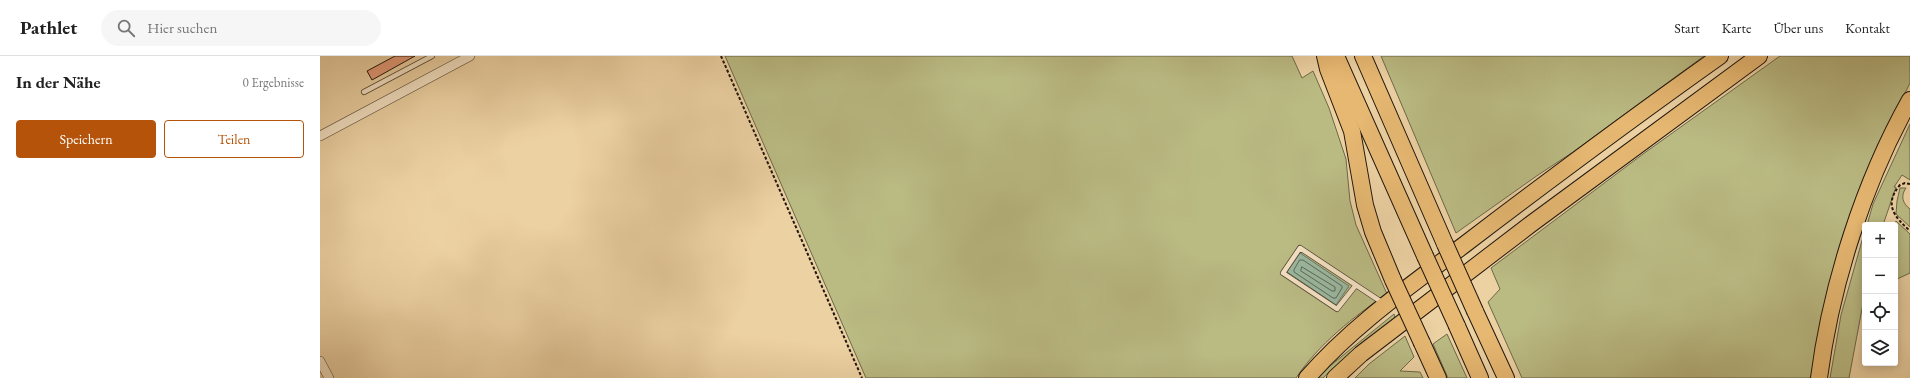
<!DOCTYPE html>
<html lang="de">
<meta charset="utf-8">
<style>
body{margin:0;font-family:"EB Garamond",serif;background:#f6f6f6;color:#222}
.controls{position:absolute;right:12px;bottom:12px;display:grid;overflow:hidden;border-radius:4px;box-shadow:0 2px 10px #0003}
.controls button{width:36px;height:36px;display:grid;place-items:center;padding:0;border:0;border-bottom:1px solid #e0e0e0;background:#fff;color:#222;font:20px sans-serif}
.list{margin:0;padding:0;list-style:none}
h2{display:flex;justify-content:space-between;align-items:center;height:52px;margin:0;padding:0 16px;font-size:17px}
h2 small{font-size:13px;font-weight:400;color:#767676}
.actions{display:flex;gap:8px;padding:12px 16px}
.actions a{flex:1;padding:9px 0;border:1px solid #b45309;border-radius:4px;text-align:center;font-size:14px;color:#b45309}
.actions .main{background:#b45309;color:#fff}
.icon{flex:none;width:22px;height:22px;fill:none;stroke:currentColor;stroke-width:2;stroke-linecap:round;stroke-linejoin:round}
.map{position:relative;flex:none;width:1590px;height:322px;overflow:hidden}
header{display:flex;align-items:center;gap:24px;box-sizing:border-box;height:56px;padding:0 20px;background:#fff;border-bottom:1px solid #e0e0e0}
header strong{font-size:19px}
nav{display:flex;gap:22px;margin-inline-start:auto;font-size:14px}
.search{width:280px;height:36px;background:#f6f6f6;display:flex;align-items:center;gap:10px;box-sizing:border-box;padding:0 14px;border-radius:22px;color:#767676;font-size:15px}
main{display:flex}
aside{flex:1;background:#fff}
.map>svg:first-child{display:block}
.green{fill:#baba83;stroke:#6d6848}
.water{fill:#9ab8a0;stroke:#697765}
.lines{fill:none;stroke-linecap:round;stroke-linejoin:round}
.shore{stroke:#5d6756;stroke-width:1}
.building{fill:#e49b79;stroke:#20160c}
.lane-casing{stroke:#534532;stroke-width:6}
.street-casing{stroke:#534532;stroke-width:10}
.highway-casing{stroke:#20160c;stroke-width:18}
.path{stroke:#20160c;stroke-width:2;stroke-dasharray:3 2;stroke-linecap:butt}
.lane{stroke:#f3e1c3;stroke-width:4.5}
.street{stroke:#f3e1c3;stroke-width:9}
.highway{stroke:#e6b872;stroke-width:16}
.highway-bridge-casing{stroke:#20160c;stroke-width:18;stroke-linecap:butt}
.highway-bridge{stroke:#e6b872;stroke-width:16}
</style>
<header>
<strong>Pathlet</strong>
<div class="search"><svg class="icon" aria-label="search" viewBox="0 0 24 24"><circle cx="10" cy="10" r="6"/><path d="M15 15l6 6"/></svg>Hier suchen</div>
<nav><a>Start</a><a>Karte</a><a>Über uns</a><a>Kontakt</a></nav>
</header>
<main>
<aside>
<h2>In der Nähe<small>0 Ergebnisse</small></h2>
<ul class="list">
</ul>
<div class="actions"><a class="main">Speichern</a><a>Teilen</a></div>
</aside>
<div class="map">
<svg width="1590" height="322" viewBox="0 0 1590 322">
<rect width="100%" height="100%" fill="#ecd1a3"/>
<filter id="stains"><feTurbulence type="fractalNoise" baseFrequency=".005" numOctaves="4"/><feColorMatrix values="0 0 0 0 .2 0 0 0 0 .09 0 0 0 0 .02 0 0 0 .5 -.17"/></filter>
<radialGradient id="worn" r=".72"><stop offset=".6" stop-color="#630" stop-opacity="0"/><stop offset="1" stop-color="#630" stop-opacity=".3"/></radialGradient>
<g class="green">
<path d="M405,0H972L982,22L993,15L1009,52L1026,103L1030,145L1036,169L1067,238C1034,260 998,289 976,322H546Z"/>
<path d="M1061,0H1384L1253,96L1218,119L1136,177Z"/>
<path d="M1460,0H1590V27L1558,91L1491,322H1202L1168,246L1180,233L1171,212L1323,98Z"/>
<path d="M1590,68V124L1582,119L1574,131H1576L1563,169H1547L1553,148Z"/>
<path d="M1580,132H1586C1580,140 1583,148 1590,153V171L1576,158L1577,145Z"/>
<path d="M1576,165L1590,178V217L1575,224V169H1574Z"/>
<path d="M1545,174V237L1529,322H1510L1521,259Z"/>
<path d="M1074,258L1075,262L1021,305L1003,322H995Z"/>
<path d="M1127,278L1147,322H1128L1113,288Z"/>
<path d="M1085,280L1094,301L1080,315L1100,316L1103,322H1035L1049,308Z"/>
</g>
<path class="water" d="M980,197L1029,230L1016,249L967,216Z"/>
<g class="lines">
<g class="shore">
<path d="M980,204H983L1022,230V232L1016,242H1013L974,216V214Z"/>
<path d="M982,211L1015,231V235H1012L981,215Z"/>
</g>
</g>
<path class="building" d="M75,0H95L52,24L47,15Z"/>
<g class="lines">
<g class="lane-casing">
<g id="lane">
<path d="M44,36L112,0"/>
<path d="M1036,229L1017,253L963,217L980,192L1063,247"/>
</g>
</g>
<g class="street-casing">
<g id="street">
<path d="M0,80L150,0"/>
<path d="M0,305L9,322"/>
</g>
</g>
<g class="highway-casing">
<g id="highway">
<path d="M1005,0L1008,13L1032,75L1045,149L1053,176L1073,224"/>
<path d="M1016,0L1105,200"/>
<path d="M1043,0L1125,188"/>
<path d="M1155,255L1186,322"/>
<path d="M1137,270L1160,322"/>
<path d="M1102,287L1118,322"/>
<path d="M987,322C1032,270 1090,230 1144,189C1228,125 1314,61 1400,0"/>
<path d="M1015,322L1041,298L1211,168L1439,0"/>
<path d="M1499,322C1511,229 1544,126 1590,44"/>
</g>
</g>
<g class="path">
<path d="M401,0L542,322"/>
<path d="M1590,128L1585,127L1580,129C1563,149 1575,161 1590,175"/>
</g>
<use href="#lane" class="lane"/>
<use href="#street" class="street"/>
<use href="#highway" class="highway"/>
<g class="highway-bridge-casing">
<g id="highway-bridge">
<path d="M1125,188L1155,255"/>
<path d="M1105,200L1137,270"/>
<path d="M1073,224L1102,287"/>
</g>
</g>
<use href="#highway-bridge" class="highway-bridge"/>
</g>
<rect width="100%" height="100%" filter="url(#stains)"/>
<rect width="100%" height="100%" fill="url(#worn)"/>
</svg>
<div class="controls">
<button>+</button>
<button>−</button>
<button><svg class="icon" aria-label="locate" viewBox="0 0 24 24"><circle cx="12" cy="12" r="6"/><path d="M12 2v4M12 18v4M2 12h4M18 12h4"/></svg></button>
<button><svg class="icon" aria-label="layers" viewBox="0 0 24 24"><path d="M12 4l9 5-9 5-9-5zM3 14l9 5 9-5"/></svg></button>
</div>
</div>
</main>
